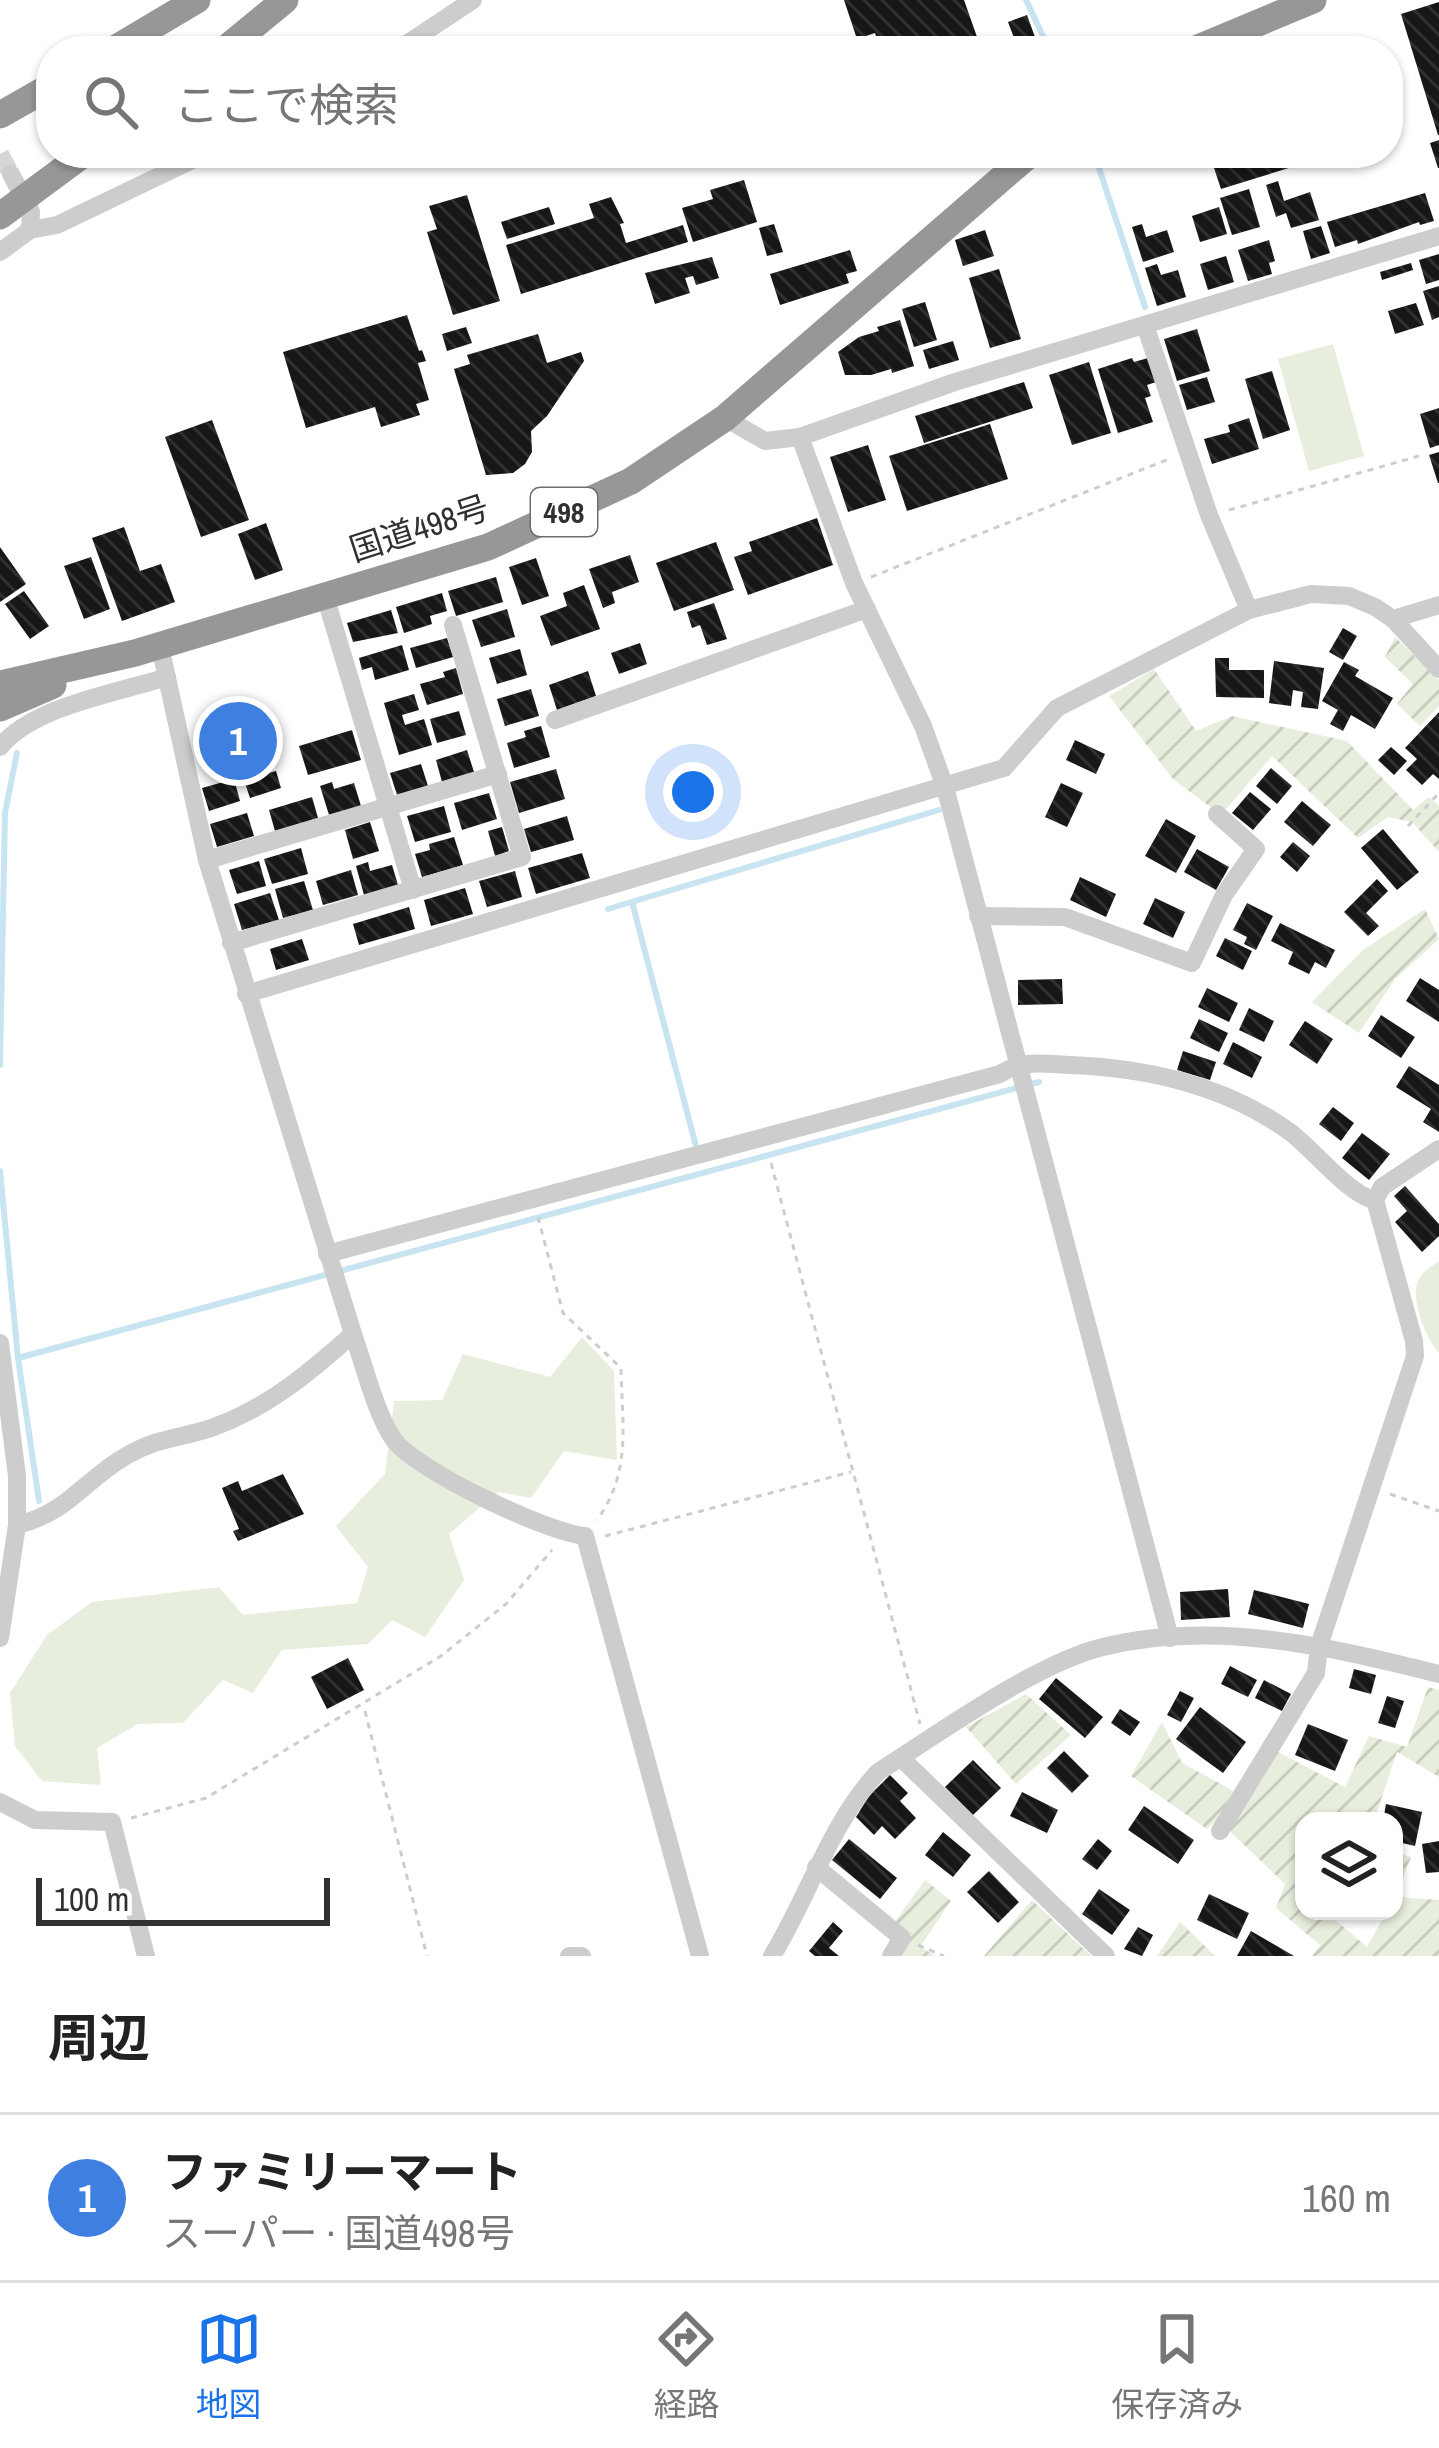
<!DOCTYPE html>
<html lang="ja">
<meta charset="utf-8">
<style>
body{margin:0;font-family:"Archivo Narrow","Noto Sans JP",sans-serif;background:#f2f2f2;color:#222}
.controls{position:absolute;right:36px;bottom:36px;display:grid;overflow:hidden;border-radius:24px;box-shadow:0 3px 9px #0004}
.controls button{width:108px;height:108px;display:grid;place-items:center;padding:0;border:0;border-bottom:3px solid #e0e0e0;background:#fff;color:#222;font:60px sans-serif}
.scale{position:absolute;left:36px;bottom:30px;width:294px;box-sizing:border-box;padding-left:12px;border:6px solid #303030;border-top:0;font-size:33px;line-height:42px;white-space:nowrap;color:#303030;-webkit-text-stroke:9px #fff;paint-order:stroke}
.you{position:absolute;left:693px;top:792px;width:42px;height:42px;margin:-30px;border:9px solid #fff;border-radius:50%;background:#1a73e8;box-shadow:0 0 0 18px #1a73e833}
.badge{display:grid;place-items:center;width:78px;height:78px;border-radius:50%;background:#1a73e8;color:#fff;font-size:39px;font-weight:700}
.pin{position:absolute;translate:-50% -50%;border:6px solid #fff;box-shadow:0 3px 12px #0006}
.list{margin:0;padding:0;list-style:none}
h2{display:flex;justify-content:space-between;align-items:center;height:156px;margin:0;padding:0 48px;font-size:51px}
h2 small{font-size:39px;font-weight:400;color:#767676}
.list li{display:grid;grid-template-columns:78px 1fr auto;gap:36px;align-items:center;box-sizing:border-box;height:168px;padding:0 48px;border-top:3px solid #e0e0e0}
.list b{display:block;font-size:45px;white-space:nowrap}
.list p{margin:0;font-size:39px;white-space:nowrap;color:#767676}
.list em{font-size:39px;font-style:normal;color:#767676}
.icon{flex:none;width:66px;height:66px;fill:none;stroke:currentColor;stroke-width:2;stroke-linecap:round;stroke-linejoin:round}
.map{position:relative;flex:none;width:1439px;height:1956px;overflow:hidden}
.search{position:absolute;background:#fff;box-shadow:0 3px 9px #0004;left:36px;right:36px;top:36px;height:132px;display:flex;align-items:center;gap:30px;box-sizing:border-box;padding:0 42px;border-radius:48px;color:#767676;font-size:45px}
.sheet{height:324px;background:#fff}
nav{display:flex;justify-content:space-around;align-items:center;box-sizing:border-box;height:168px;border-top:3px solid #e0e0e0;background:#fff;font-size:33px;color:#767676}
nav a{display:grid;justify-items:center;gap:6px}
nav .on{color:#1a73e8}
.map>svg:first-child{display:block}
.green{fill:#e8eedd}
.garden{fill:url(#garden-furrows)}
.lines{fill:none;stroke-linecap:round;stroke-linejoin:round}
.stream{stroke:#c8e4f0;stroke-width:6}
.building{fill:url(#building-back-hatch)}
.minor-tunnel{stroke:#d6d6d6;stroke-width:18;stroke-dasharray:18 9;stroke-linecap:butt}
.path{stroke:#cdcdcd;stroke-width:3;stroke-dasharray:6 6;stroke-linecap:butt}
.minor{stroke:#cdcdcd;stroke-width:18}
.highway{stroke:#979797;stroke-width:27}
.labels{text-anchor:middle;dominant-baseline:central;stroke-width:12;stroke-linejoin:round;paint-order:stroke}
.shield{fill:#fff;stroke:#6e6e6e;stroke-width:3}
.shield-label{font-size:30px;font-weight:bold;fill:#303030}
.street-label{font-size:33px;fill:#303030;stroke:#fff}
</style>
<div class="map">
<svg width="1439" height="1956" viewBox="0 0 1439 1956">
<defs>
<pattern id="garden-furrows" width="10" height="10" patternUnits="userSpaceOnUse" patternTransform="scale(3)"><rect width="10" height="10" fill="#e8eedd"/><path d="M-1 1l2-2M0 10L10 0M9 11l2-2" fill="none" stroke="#c7ccbe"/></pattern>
<pattern id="building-back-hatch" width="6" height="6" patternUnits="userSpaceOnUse" patternTransform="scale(3)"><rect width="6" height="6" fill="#171717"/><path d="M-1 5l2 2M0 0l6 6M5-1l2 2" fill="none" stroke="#303030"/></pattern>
</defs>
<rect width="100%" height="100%" fill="#fff"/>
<g class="green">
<path d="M1333,344L1364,456L1309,471L1278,359Z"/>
<path d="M1439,1261V1353C1426,1338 1410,1300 1418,1281C1422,1271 1431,1267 1439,1261Z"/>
<path d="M582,1337L614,1371L617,1460L564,1451L531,1498L498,1492L449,1534L464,1580L425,1637L392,1620L368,1644L282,1650L253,1693L223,1680L183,1723L138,1724L97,1748L101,1785L42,1781L15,1746L10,1693L47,1635L92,1602L219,1587L243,1615L357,1603L368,1567L336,1526L385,1474L394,1401L442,1400L463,1354L550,1377Z"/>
</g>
<g class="garden">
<path d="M1395,637L1439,680V706L1420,726L1397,704L1413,684L1385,657Z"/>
<path d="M1154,669L1196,731L1232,716L1347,741L1413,810L1429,797L1439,806V852L1412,822L1388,817L1358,838L1272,756L1221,815L1173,779L1109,696Z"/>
<path d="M1425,909L1439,939L1395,979L1359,1033L1312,1002L1363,950Z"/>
<path d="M1428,1687L1439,1690V1777L1397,1752L1374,1821H1304V1911H1325L1367,1947L1387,1911H1394V1851L1411,1857L1395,1897L1439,1900V1956H1312L1320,1945L1276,1908L1285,1884L1217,1819L1207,1829L1131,1776L1162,1722L1182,1763L1245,1797L1276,1751L1345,1787L1369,1736L1407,1747Z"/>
<path d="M1026,1694L1071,1735L1016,1784L966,1727Z"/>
<path d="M925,1880L951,1901L920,1947L936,1956H899L889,1930Z"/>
<path d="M1032,1900L1091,1956H984Z"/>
<path d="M1180,1922L1215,1956H1157Z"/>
</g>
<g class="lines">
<g class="stream">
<path d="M1026,0L1050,51"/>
<path d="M1094,153L1145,307"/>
<path d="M632,902L698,1154"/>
<path d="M608,909L939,810"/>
<path d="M0,1065L5,813L17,753"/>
<path d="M0,1171L18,1358L39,1501"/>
<path d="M18,1358L1039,1082"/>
</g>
</g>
<g class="building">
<path d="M844,0H964L982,51H881L875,33L857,39Z"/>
<path d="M1439,2V135H1438L1401,14Z"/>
<path d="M1027,15L1040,51H1019L1008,22Z"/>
<path d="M1439,140V168H1438L1430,143Z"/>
<path d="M1209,153H1334V154L1221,189Z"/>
<path d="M744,180L757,222L693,242L682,208L713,199L710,190Z"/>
<path d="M1278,181L1284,201L1310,192L1319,220L1291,228L1286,213L1276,217L1266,185Z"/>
<path d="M1249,189L1260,227L1232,235L1220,198Z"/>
<path d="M1425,193L1434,221L1420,225L1419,222L1358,244L1357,240L1335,247L1327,222Z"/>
<path d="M467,195L500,301L453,315L427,232L437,229L429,206Z"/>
<path d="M611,197L624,223L620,224L626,243L683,225L688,242L521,294L506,245L594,218L589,204Z"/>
<path d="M549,207L555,224L507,239L501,222Z"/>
<path d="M1219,207L1227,234L1200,242L1192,216Z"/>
<path d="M774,224L783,252L767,256L759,228Z"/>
<path d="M1142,224L1146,237L1167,230L1174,252L1143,262L1132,227Z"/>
<path d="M1321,226L1330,253L1311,259L1303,231Z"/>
<path d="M985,230L994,256L963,266L955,240Z"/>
<path d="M1269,240L1275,261L1269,263L1272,274L1248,281L1238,250Z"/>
<path d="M850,250L857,271L846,274L849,283L780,305L770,274Z"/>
<path d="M1439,254V280L1426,284L1419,260Z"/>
<path d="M1226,256L1234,282L1208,290L1200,264Z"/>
<path d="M712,257L719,278L696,285L693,276L685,278L690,293L655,304L645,273Z"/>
<path d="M1411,263L1413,270L1382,280L1380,272Z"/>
<path d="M1157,264L1161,275L1178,270L1186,297L1157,306L1145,268Z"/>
<path d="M999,269L1021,339L990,348L969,278Z"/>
<path d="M1439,286V317L1432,320L1423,291Z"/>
<path d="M925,302L937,340L914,347L902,309Z"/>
<path d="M1416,303L1424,325L1395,334L1388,311Z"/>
<path d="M407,315L419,351L422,350L426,361L418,363L429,400L416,404L420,415L381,427L375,407L306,428L283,352Z"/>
<path d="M900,320L914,366L892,373L891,369L871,375H845L838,352L859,337L879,331L877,327Z"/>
<path d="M466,327L472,343L447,351L442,334Z"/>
<path d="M1197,329L1210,371L1177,381L1164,339Z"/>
<path d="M538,334L547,363L581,352L584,361L547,416L531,431L532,452L525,464L513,473L486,475L454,369L470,364L467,355Z"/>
<path d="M953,341L959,360L929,369L923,350Z"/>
<path d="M1132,358L1134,362L1148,358L1156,382L1147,385L1151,396L1145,398L1153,422L1118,433L1098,369Z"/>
<path d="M1089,362L1111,433L1072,445L1049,375Z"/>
<path d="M1272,371L1290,430L1263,439L1245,379Z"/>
<path d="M1207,377L1215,402L1187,410L1179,385Z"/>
<path d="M1024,382L1033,408L924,443L915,416Z"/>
<path d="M1439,408V445L1430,448L1420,414Z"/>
<path d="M1249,418L1259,449L1212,464L1204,439L1230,432L1228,425Z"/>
<path d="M212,420L249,520L201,537L165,437Z"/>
<path d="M990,424L1008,479L907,511L889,456Z"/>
<path d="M868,445L886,500L848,512L830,457Z"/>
<path d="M1439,452V483H1438L1429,455Z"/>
<path d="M817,518L833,565L748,595L734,557L752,551L749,542Z"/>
<path d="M266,523L283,570L255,580L238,534Z"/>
<path d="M124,527L140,571L161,564L175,602L122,621L92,538Z"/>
<path d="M716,542L734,590L674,611L656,563Z"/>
<path d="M0,547L26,584L0,602Z"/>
<path d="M630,555L639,582L612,592L615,603L603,608L589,569Z"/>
<path d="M91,557L110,609L84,619L64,566Z"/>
<path d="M536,558L549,596L522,605L509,567Z"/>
<path d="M496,577L503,602L456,616L448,591Z"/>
<path d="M584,585L600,629L551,646L540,616L567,606L563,593Z"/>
<path d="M24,591L49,626L30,639L5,604Z"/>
<path d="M442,593L447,611L430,616L432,624L404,633L396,607Z"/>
<path d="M714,603L727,639L707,645L700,625L692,628L687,612Z"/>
<path d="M507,609L515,637L481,647L472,620Z"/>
<path d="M391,610L398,633L353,642L347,623Z"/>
<path d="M1343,628L1357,636L1343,660L1329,652Z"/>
<path d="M447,638L453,657L416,668L410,648Z"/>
<path d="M640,643L647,664L619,674L611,653Z"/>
<path d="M402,645L409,670L375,680L372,667L362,670L359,658Z"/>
<path d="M520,649L527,675L497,684L489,658Z"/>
<path d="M1215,658H1229V670H1264V698L1216,697Z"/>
<path d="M1274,661L1324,668L1318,709L1301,707L1303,692L1293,690L1291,706L1269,703Z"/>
<path d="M1344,662L1359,670L1355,676L1393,698L1375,729L1351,715L1343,731L1330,724L1338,710L1322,701Z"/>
<path d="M456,668L463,694L427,705L420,684L445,677L443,672Z"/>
<path d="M588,671L596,696L557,710L549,685Z"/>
<path d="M531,689L539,716L505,726L497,699Z"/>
<path d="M414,694L419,710L402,715L405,725L424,719L432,745L399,755L384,703Z"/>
<path d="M459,711L466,735L437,743L430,719Z"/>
<path d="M1439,712V779L1433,774L1422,785L1406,770L1417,759L1405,748Z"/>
<path d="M260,718L269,748L216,764L207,734Z"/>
<path d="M541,726L550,757L514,768L507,743L526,737L524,731Z"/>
<path d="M352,730L361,760L308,775L299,746Z"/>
<path d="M1075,740L1105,754L1096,774L1066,760Z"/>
<path d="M1391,747L1407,761L1394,775L1378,760Z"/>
<path d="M467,750L474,772L442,782L436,760Z"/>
<path d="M421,764L428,786L397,795L390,773Z"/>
<path d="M1271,768L1292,786L1277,804L1256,786Z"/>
<path d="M556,769L565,799L519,813L510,782Z"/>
<path d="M276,771L281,788L250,798L244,780Z"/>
<path d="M234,779L240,801L209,811L202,788Z"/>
<path d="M332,782L334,789L354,783L361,806L329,815L320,786Z"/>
<path d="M1061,783L1083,793L1067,827L1045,817Z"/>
<path d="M1250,792L1271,809L1253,830L1232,813Z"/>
<path d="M489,793L497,819L462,830L454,803Z"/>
<path d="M312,797L318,818L275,831L269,810Z"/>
<path d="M1302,801L1331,825L1313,846L1284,822Z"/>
<path d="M444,806L451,832L415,842L407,816Z"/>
<path d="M247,813L254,836L217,847L210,824Z"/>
<path d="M567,816L574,840L531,852L524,829Z"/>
<path d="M1166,819L1196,836L1176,873L1145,856Z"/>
<path d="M370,822L379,851L353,859L345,830Z"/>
<path d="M502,827L509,851L495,856L488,831Z"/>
<path d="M1383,829L1419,872L1397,890L1361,848Z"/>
<path d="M454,837L463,865L422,877L415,854L430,850L429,844Z"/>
<path d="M1293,842L1310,856L1297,872L1280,857Z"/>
<path d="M301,848L308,874L272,884L264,859Z"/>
<path d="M1197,849L1229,867L1216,890L1184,872Z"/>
<path d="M582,853L590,878L536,894L528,868Z"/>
<path d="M259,861L266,886L237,894L229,870Z"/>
<path d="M368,862L370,871L392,865L398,885L364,895L356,866Z"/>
<path d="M351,870L358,895L323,905L316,881Z"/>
<path d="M515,871L522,897L487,907L479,881Z"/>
<path d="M1080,877L1116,894L1106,917L1070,900Z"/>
<path d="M1377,879L1388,891L1366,913L1379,926L1368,936L1344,912Z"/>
<path d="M304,881L313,910L283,918L275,889Z"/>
<path d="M465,888L473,914L431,926L424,900Z"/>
<path d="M270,893L279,920L242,930L234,904Z"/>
<path d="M1155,898L1185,912L1173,938L1143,924Z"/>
<path d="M1247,903L1273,916L1256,950L1244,944L1247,937L1233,930Z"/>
<path d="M409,907L415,929L359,945L353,924Z"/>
<path d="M1280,923L1335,950L1326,968L1315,962L1309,974L1288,964L1293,952L1271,941Z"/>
<path d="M1225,938L1252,951L1243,970L1216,956Z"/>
<path d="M302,939L309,960L276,970L270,949Z"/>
<path d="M1420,978L1439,990V1022L1406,1001Z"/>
<path d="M1062,979L1063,1004L1018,1005V980Z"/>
<path d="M1207,988L1238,1003L1229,1022L1198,1007Z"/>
<path d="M1249,1008L1274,1021L1264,1042L1239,1030Z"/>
<path d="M1381,1015L1415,1037L1401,1058L1368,1036Z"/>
<path d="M1199,1019L1228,1033L1219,1052L1190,1038Z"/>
<path d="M1305,1021L1333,1039L1317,1064L1289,1045Z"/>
<path d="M1233,1042L1262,1057L1252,1078L1223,1064Z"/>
<path d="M1183,1051L1216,1062L1210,1080L1177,1070Z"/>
<path d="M1409,1066L1439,1085V1132L1423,1122L1431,1109L1396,1087Z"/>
<path d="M1333,1107L1354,1123L1341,1141L1319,1124Z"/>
<path d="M1362,1133L1390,1154L1369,1180L1342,1158Z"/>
<path d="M1405,1186L1439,1224V1236L1422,1252L1395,1222L1407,1211L1394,1196Z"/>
<path d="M283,1474L304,1514L238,1541L233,1531L239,1529L222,1488L238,1481L242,1491Z"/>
<path d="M1228,1589L1230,1617L1181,1620L1180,1592Z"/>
<path d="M1254,1590L1309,1604L1303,1628L1248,1614Z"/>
<path d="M348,1658L364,1690L327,1709L311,1677Z"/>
<path d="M1230,1666L1257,1680L1248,1697L1221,1684Z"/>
<path d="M1354,1669L1376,1675L1371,1694L1349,1688Z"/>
<path d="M1056,1678L1103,1717L1085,1738L1039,1699Z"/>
<path d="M1264,1680L1291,1694L1282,1711L1255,1698Z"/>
<path d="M1180,1691L1194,1698L1181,1722L1167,1715Z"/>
<path d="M1387,1696L1404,1701L1395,1728L1378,1723Z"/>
<path d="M1200,1707L1246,1742L1223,1773L1176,1739Z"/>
<path d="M1120,1709L1140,1722L1130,1736L1111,1723Z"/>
<path d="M1308,1724L1348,1740L1335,1771L1295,1755Z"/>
<path d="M1064,1751L1089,1776L1072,1793L1047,1768Z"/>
<path d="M973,1760L1001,1788L973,1815L945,1787Z"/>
<path d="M890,1775L908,1793L900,1801L916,1818L895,1839L882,1826L874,1835L856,1817L869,1796Z"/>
<path d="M1022,1792L1058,1810L1047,1833L1010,1816Z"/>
<path d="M1386,1804L1422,1812L1415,1846L1394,1841V1821H1383Z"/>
<path d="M1144,1806L1194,1840L1178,1864L1128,1830Z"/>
<path d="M943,1832L971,1855L953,1877L925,1855Z"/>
<path d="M849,1839L897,1878L880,1899L832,1860Z"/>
<path d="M1098,1839L1112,1851L1097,1870L1082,1859Z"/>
<path d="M1439,1841V1872L1426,1873L1422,1844Z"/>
<path d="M989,1871L1019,1902L998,1923L967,1892Z"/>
<path d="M1099,1889L1130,1910L1112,1935L1082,1914Z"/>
<path d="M1209,1894L1249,1913L1237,1939L1197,1920Z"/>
<path d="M833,1922L843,1931L829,1948L839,1956H815L809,1951Z"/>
<path d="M1138,1927L1153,1935L1142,1956L1124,1949Z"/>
<path d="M1251,1931L1294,1956H1237Z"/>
</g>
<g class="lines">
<path class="minor-tunnel" d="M0,154L11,174"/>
<g class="path">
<path d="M1229,510L1419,456"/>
<path d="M871,577L1169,459"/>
<path d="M1408,826L1439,793"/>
<path d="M771,1163L920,1724"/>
<path d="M538,1217L563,1313L621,1368C622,1424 632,1472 597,1520"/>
<path d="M1390,1494L1439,1511"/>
<path d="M605,1536L851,1472"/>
<path d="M365,1711L427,1956"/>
<path d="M131,1818L206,1798L441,1656L506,1604L552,1550"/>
<path d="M918,1945L944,1956"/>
</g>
<g class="minor">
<path d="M396,51L473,0"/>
<path d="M11,174L31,212L30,230"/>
<path d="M0,252L30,230L57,225L207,153"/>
<path d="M1145,325L1209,515L1249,610"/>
<path d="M725,418L765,441L800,437L955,382L1439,236"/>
<path d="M800,437L854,583L923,726L945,787L1170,1638"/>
<path d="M325,596L413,890"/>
<path d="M1393,619L1439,605"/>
<path d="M555,720L867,609"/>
<path d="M0,747C33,706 117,693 167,677"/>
<path d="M207,860L498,774"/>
<path d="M978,916L1065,917L1192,963L1224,895L1256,849L1217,814"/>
<path d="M231,943L522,857L453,625"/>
<path d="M246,994L1004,768L1057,708L1249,610L1311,594L1349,596L1375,607L1393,619L1439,669"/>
<path d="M327,1254L1000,1074C1023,1059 1045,1064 1071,1065C1148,1068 1226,1086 1290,1132C1313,1149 1350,1196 1375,1200"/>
<path d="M353,1334C364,1364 376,1415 394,1440C416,1470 547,1533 585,1536L700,1956"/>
<path d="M0,1343L17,1476V1525L0,1638"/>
<path d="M17,1525C68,1513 84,1480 126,1456C161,1436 180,1439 214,1427C269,1407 310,1372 353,1334L207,860L160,646"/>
<path d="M901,1758L1106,1956"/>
<path d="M0,1802L35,1820L112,1822L146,1956"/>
<path d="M1220,1831L1316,1673L1319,1646L1415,1356L1414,1341L1375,1200L1382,1187L1439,1149"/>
<path d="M816,1867L902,1938L891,1956"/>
<path d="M569,1956H582"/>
<path d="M772,1956C809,1896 829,1825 878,1772C938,1734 1036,1663 1103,1647C1214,1619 1331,1647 1439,1674"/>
</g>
<g class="highway">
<path d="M111,51L197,0"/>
<path d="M223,51L285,0"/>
<path d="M1191,51L1313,0"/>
<path d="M0,115L51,86"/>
<path d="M0,216L85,153"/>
<path d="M0,684L135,653L488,547L631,481L725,418L1031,153"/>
<path d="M0,708L53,685"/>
</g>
</g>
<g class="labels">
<rect class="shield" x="531" y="488" width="66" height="48" rx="9"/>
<g class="shield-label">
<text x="564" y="512">498</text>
</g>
<g class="street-label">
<text transform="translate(419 528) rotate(-18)">国道498号</text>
</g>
</g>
</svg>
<div class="controls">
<button><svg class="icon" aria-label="layers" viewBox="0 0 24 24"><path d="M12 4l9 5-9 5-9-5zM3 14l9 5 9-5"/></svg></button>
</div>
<div class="scale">100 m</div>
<div class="you"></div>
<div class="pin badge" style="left:238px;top:741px;background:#3f7fe0">1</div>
<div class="search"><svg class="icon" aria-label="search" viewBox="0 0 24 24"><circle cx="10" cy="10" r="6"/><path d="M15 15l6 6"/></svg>ここで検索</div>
</div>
<section class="sheet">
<h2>周辺<small></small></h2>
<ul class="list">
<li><span class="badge" style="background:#3f7fe0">1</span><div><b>ファミリーマート</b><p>スーパー · 国道498号</p></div><em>160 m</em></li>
</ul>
</section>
<nav>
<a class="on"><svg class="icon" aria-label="map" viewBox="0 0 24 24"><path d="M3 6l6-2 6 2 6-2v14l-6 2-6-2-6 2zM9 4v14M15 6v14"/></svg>地図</a>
<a><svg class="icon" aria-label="directions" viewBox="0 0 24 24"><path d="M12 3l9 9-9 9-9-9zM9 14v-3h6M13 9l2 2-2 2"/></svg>経路</a>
<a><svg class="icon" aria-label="saved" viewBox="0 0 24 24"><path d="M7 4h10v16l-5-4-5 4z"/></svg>保存済み</a>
</nav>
